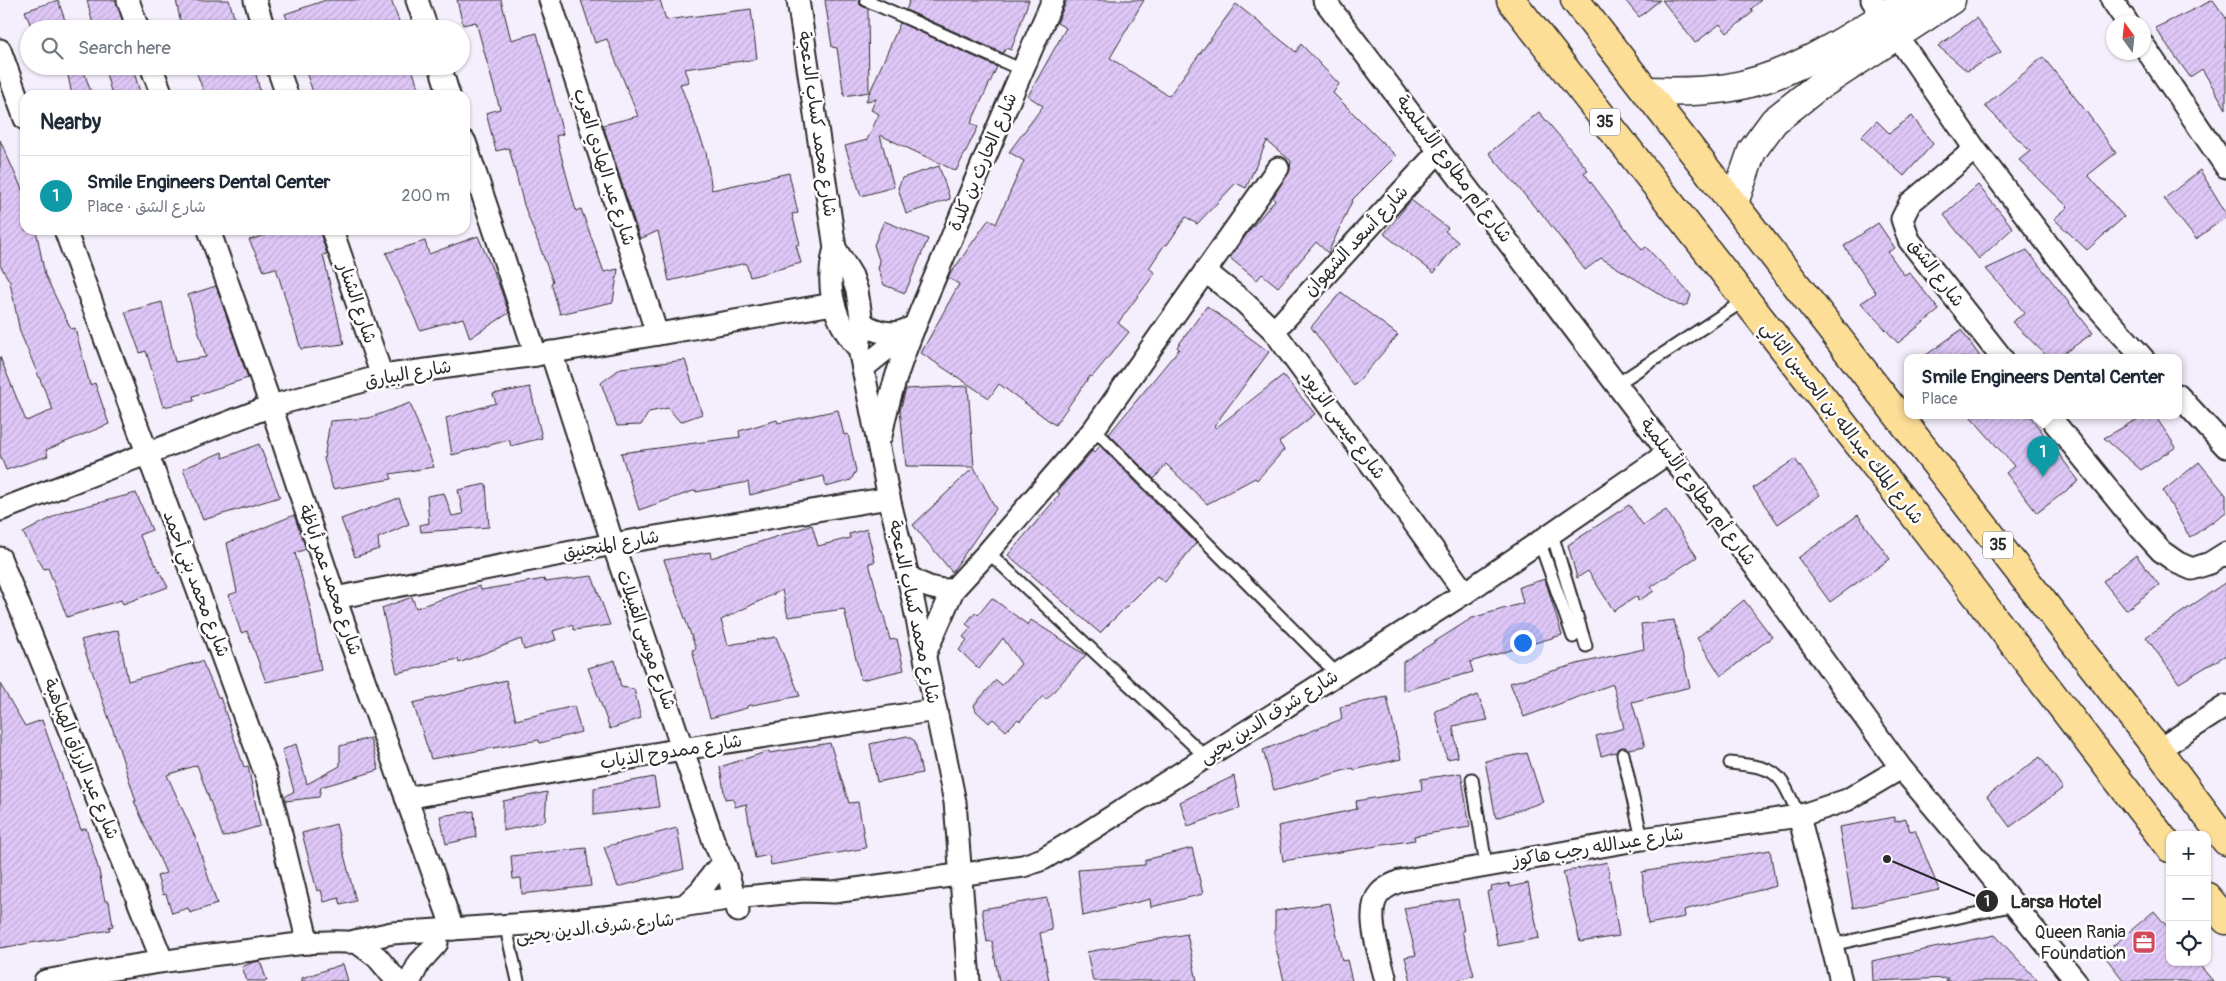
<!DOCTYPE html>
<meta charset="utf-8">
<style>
body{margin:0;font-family:Pangolin,"Playpen Sans Arabic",sans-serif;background:#f2f2f3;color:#1f2937}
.controls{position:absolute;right:15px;bottom:15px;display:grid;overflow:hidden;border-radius:10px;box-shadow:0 1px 4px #0004}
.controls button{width:45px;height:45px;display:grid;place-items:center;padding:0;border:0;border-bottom:1px solid #e0e1e3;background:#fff;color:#1f2937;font:25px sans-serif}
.compass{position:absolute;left:2106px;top:15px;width:45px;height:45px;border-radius:50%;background:#fff;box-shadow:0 1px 4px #0004;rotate:345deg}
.you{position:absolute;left:1522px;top:642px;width:18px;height:18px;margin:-12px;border:4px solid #fff;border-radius:50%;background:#1a73e8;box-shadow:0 0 0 8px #1a73e833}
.badge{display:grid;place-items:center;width:32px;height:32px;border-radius:50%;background:#0f766e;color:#fff;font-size:16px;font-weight:700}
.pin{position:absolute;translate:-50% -41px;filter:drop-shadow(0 1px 2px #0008)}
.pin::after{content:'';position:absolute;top:26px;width:18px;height:15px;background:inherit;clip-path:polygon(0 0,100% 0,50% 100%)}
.popup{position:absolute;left:1904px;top:354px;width:278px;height:65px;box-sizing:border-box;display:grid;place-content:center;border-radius:10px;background:#fff;filter:drop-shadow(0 1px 4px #0005);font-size:16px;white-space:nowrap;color:#747a83}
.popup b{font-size:19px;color:#1f2937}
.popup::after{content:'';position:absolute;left:50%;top:100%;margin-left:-10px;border:10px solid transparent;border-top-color:#fff}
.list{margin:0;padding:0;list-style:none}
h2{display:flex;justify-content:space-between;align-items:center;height:65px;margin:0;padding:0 20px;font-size:21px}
h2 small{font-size:16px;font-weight:400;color:#747a83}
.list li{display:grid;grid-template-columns:32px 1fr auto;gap:15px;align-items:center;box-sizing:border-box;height:80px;padding:0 20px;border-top:1px solid #e0e1e3}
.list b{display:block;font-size:19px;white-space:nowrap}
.list p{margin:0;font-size:16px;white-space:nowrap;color:#747a83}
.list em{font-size:16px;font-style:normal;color:#747a83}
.icon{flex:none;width:28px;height:28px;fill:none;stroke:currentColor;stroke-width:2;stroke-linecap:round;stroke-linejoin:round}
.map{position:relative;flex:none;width:2226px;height:981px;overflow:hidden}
.search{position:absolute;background:#fff;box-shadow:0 1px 4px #0004;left:20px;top:20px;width:450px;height:55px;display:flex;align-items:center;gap:12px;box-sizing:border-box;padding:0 18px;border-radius:28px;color:#747a83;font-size:19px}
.panel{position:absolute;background:#fff;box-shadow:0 1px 4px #0004;left:20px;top:90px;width:450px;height:145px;border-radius:15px}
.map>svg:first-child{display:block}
.building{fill:url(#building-hatch);stroke:#2b2b2b}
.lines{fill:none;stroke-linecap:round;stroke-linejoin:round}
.service-casing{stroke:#2b2b2b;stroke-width:15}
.minor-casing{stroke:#2b2b2b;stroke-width:25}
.tertiary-casing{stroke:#2b2b2b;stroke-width:31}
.trunk-casing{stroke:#2b2b2b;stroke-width:31}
.service{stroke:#fff;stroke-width:11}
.minor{stroke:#fff;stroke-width:21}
.tertiary{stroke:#fff;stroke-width:28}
.trunk{stroke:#fcde96;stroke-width:28}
.labels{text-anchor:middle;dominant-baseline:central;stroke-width:5;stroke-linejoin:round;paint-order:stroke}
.shield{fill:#fff;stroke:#6b6b6b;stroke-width:1}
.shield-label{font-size:16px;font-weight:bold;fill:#2b2b2b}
.street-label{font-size:18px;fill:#2b2b2b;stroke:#fff}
.poi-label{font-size:18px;fill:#2b2b2b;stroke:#fff;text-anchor:end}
.leader{fill:none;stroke:#2b2b2b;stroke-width:2}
.callout-dot{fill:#2b2b2b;stroke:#fff;stroke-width:2}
.mark-label{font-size:15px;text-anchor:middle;font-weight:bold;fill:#fff}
.callout-label{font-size:19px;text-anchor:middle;font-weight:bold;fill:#2b2b2b;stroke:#fff;stroke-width:5;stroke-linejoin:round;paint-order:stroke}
</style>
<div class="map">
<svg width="2226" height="981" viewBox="0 0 2226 981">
<defs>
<pattern id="building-hatch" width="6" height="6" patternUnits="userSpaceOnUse" patternTransform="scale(1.25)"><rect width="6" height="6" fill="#dfc8f8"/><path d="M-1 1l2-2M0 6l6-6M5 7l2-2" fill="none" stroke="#c0acd5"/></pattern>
</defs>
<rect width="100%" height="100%" fill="#f5eefd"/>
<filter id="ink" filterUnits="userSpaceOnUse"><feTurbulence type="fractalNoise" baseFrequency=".02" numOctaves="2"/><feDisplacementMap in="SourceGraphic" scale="10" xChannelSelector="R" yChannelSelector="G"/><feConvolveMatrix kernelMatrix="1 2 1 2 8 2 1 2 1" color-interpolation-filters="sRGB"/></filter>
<g filter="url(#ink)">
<g class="building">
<path d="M58,0L68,29H32L25,11Z"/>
<path d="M87,0H116L125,29H94Z"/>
<path d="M176,0H229L234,17L204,29H182Z"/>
<path d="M326,0H391L402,29H291L285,14Z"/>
<path d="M457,0H501L511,40L537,33L563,134L556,136L576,211L581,209L604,272L618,269L613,302L560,314L551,283L553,282L524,205L509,148L496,151L486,113L500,109L476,22L463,25Z"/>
<path d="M581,0H660L666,20L751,9L757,59L684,69L689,82L680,84L706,152L712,190L789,173L798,213L792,214L800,244L796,245L801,263L750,277L746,263L669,281L658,231L640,239L603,125L638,116L607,39L595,43Z"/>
<path d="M825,0H859L860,5L868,9L869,92L844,96L837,48L832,47Z"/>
<path d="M910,0H1029L1011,50L1006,48L1003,53L906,10Z"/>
<path d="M1067,0H1144L1110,58L1169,96L1236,4L1296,52L1301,44L1339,84L1333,93L1396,156L1353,199L1328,253L1316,242L1278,287L1262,274L1257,280L1230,258L1249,231L1275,200L1273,198L1275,194L1290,170L1291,161L1267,141L1246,188L1236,183L1197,224L1186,217L1167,245L1165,244L1149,268L1155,273L1118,323L1129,332L1092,377L1090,376L1055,425L999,384L989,398L921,353L959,284L948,278L949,276L989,219L996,224L1024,161L1009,152L1043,106L1028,96L1066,28L1057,23Z"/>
<path d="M1625,0H1660L1639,17Z"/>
<path d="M1662,0H1761L1751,9L1753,12L1727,33L1720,24L1695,43Z"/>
<path d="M2213,0L2226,18V109L2202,69L2190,77L2155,28Z"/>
<path d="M1976,18L2001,52L1967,71L1938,46Z"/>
<path d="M900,23L997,67L971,123L978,127L956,171L880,135L894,187L861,196L845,146L867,140L879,114L871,110L876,99L866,101Z"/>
<path d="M2043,57L2085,110L2116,153L2088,175L2124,217L2087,250L2054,219L2068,207L2019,160L2030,151L1985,106Z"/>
<path d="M66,66H82L92,95H72Z"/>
<path d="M104,66H132L141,95H112Z"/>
<path d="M194,66H254L261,95H205Z"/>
<path d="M304,66H411L421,95H314Z"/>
<path d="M1539,112L1588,170L1584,173L1642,250L1646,247L1691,295L1688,304L1683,306L1678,305L1601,258L1585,270L1539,210L1538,211L1489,153Z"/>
<path d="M1912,116L1933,144L1904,176L1861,137L1877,121L1889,133Z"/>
<path d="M0,140L25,196V230H36L45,275L71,329L75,328L90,385L95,383L109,424L46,450L48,456L6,470L0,455V357L26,421L53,410L20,332L10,282L0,265Z"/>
<path d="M939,166L950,199L906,214L898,188L902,178Z"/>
<path d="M2200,170L2226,213V217L2196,239L2164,199Z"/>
<path d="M1978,185L2013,228L1979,259L1944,215Z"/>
<path d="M1411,200L1448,228L1445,231L1458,242L1434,273L1384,234Z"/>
<path d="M884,221L928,239L905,293L884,285L878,268L880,263L874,245Z"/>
<path d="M1878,223L1895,248L1888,252L1904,275L1909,272L1939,310L1898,343L1861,303L1876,293L1844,246Z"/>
<path d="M281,230H319L327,254L323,255L344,344L301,349L276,268L264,271L249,240Z"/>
<path d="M478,236L499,285L509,313L470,338L463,318L420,330L386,253L425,241L429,254Z"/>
<path d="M2027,250L2093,333L2057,358H2049L2012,322L2025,313L1986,269Z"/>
<path d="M216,286L248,378L193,396L194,401L163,407L146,351L140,353L125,312L162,302L175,362L206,357L188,295Z"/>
<path d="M1341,292L1398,335L1354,386L1311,327Z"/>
<path d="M1207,306L1269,352L1214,426L1216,428L1283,375L1315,414L1279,442L1284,450L1257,480L1255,478L1207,504L1166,464L1154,479L1109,434L1179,349L1177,347Z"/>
<path d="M1961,330L1981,358H1922Z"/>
<path d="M685,360L702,414L680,422L668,408L649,412L641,425L617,426L601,383L621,368Z"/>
<path d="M968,386L974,467L906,466L900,410L906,389Z"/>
<path d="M530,387L542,438L511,446L509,440L452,455L446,418L496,403L493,394Z"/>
<path d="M410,403L434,467L390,474L392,479L333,489L324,459L330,421L369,418Z"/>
<path d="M838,410L844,435L848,434L856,471L851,480L826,487L824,476L750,495L748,482L696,492V490L639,510L621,453L740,437L739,431L777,420L778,423Z"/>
<path d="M1970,416H2030L2079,481L2037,513L2006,473L2014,466Z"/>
<path d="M2143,416H2155L2176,447L2141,470L2104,438Z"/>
<path d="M259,444L280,497L203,520L183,469L222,452L223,458Z"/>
<path d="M1100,446L1196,543L1165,582L1157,576L1100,633L1008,555L1060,494L1057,492L1092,451L1094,453Z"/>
<path d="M1795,459L1820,495L1778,524L1753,488Z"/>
<path d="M2199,462L2226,495V512L2190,538L2163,491Z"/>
<path d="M974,467L996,509L952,572L913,525Z"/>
<path d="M486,484L489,527L421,532L420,525L429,523L427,496L444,493L452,516L463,514L458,490Z"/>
<path d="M136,493L152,530L139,535L168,587L123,604L121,600L67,617L48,568L44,569L23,533L66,510L67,511Z"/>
<path d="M399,498L409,524L378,538L379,549L355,557L341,519Z"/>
<path d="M1629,505L1643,525L1666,510L1697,557L1651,587L1654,591L1638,601L1637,596L1614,611L1588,571L1577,578L1568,545Z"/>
<path d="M294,515L306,549L295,553L311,611L321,670L266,682L247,631L241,633L229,595L237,592L227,543Z"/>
<path d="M1858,515L1890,559L1830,602L1798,558Z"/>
<path d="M812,525L818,546L850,538L849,534L867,529L875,562L869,563L882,612H883L890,640L897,639L904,670L861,680L844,609L788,617L782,590L721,620L728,645L776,637L800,696L747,706V708L710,718L692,650L696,649L664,560L710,552L711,558Z"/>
<path d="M2136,555L2159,585L2126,610L2103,581Z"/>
<path d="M592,576L610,625L574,630L572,625L553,631L556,640L524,650L521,639L459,663L458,659L397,673L382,608L412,597L416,608L479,586L481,590L544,579L545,582Z"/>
<path d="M1545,579L1562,635L1470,662L1473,672L1403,691V662L1472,618L1523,603L1519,587Z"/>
<path d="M2226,582V655L2179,683L2146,637Z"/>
<path d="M992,598L1028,625L1031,620L1086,655L1046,700L1043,696L1020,721L1018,719L1006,731L993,719L989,723L976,711L974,705L996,680L1002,685L1021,664L1003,638L979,669L959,650L967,640L963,637L971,628L966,624L975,612L978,615Z"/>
<path d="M1744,600L1772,637L1721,676L1697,638Z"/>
<path d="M1674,620L1690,687L1632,702L1645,746L1629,749L1621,747L1616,752L1601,756L1596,736L1624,728L1613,684L1524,717L1510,683L1581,663L1644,649L1641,624Z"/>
<path d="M118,630L128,681L202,661L218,697H220L244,767L248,766L260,826L223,837L197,765L167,775L196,839L217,904L190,913L188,908L172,913L166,894L163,895L157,876L166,873L134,801H136L113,730L81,640Z"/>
<path d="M615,660L621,687L634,689L641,718L610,729L588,668Z"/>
<path d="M506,680L516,720L574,706L581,732L540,743L539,740L431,759L413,703Z"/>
<path d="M0,684L25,726L42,720L81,830L86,828L99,871L105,901H109L113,926L109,927L110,930L0,948Z"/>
<path d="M1478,695L1488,720L1453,726L1458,757L1447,759L1435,711Z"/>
<path d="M1387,697L1401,759L1354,770L1353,768L1274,790L1263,750L1342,719L1340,707Z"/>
<path d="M907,736L915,741L922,773L877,782L870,744Z"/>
<path d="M370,738L379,770L321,787L319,797L286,801L285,797L294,791L282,750L296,744L307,784L340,766V746Z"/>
<path d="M830,743L849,803L858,802L866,848L771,865L769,855L755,858L746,804L735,807L733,798L725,799L720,767L769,751L770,753Z"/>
<path d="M1527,753L1543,802L1496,818L1485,761Z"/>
<path d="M2040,757L2063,788L2010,827L1987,796Z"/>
<path d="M1461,773L1470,827L1414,836L1415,840L1283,861L1278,826L1357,809L1356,801L1422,790L1421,779Z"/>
<path d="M1234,776L1240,808L1188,826L1180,802Z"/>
<path d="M654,777L659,807L594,815V788Z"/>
<path d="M547,792L545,821L503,831V801Z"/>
<path d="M474,811L476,837L446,844L440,816Z"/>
<path d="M1895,817V822L1906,819L1910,831L1915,830L1939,890L1853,908L1839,827Z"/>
<path d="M336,824L356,901L341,905L339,898L324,902L321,890L317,891L302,833Z"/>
<path d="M677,828L684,869L618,887L604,847Z"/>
<path d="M586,848L591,886L522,894L521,878L513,879L511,856Z"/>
<path d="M1192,848L1203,894L1151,907L1150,899L1083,916L1078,870L1145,865V860Z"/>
<path d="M1770,850L1776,886L1684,910L1685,917L1648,924L1642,872Z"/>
<path d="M1607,862L1619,936L1580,942L1563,872Z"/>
<path d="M1509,883L1510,887L1528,883L1539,938L1498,946L1487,892L1492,890L1491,887Z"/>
<path d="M1047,898L1052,930L1040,933L1049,981H999L992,941L987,942L982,909Z"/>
<path d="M1458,899L1464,931H1462L1474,975L1456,981H1411L1405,957L1416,955L1404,908Z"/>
<path d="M1330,903L1342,961L1347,960L1352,981H1284L1275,944V911Z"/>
<path d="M2154,911L2170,930V962H2197L2213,981H2124L2103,954Z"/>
<path d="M1187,934L1197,981H1093L1087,952Z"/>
<path d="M1995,935L2038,981H1946L1948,978L1873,981L1872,961Z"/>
<path d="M260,961L267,981H247L242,967L251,963Z"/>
<path d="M343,964L348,981H302V978Z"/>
</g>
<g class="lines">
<g class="service-casing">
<g id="service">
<path d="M866,0L1022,70"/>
<path d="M1617,384L1745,300"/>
<path d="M1094,429L1337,674"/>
<path d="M1552,534L1586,646"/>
<path d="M1540,543L1573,637"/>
<path d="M988,552L1206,757"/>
<path d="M1623,754L1642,839"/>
<path d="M1730,763C1780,768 1779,772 1799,816"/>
<path d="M1472,779L1486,865"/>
<path d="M508,937L518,981"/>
<path d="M1831,945L2015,905"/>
</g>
</g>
<g class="minor-casing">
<g id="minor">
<path d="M128,0L138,29"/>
<path d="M255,0L264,29"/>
<path d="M417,0L427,29"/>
<path d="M550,0L657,334"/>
<path d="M798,0L835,248C825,286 833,320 859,349"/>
<path d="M1324,0L1766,581L1901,768L1960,838L2076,981"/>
<path d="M1872,0L1975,149L2088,297L2143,358"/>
<path d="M2112,0L2127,22"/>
<path d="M2144,46L2226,167"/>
<path d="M0,50L25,119"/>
<path d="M151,66L162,95"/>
<path d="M277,66L287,95"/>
<path d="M440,66L449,95"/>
<path d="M465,142L536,355"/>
<path d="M1975,149L1910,203L1902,219L1909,240L2002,358"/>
<path d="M65,230L267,778L308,943"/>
<path d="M209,230L271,406L335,598L453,929"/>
<path d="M332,230L382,376"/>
<path d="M835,248L852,276L857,291L862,323L859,349L889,498L908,576L955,802L969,981"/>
<path d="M1205,271L1244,302L1274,331L1465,593"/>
<path d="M862,323C877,333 893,337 910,328"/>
<path d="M1274,331L1439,151"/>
<path d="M551,352L613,544L714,842L726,867L738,911"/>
<path d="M863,368L915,326"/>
<path d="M2178,395L2226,447"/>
<path d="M2049,416L2141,529L2161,551L2178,563L2192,569L2210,563L2226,553"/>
<path d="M881,436C893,370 923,306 949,244C983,162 1017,81 1053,0"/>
<path d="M0,510L271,406L382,376L536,355L833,304"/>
<path d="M0,558L162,960"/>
<path d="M908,576C922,586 936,591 953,590"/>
<path d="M335,598L613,544L889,498"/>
<path d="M925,654L953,590L988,552L1094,429L1278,168"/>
<path d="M2158,750L2226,706"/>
<path d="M406,798L682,749L936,710"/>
<path d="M1799,816L1841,981"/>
<path d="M684,906L701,890L715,871"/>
<path d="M355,941L392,933L542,923L613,916L735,898L804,891L834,892L1023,866L1043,859L1083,835L1465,593L1668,453"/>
<path d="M355,941L377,957L397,981"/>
<path d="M45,981C114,968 182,958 252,950C290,945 330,938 369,944"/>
<path d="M410,981L419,963L437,943"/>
<path d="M1386,981C1381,959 1363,911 1380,893C1385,887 1393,884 1400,881L1642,839L1799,816L1847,800L1901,768"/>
</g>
</g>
<g class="tertiary-casing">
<g id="tertiary">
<path d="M1646,91C1673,92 1700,92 1727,88C1794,77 1853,35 1909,0"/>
<path d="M1734,203L1752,151L1774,121L1816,88L1951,0"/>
</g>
</g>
<g class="trunk-casing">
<g id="trunk">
<path d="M1511,0L1961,575L2170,848"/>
<path d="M1575,0L2158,750L2226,841"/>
<path d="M2207,897L2226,920"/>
</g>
</g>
<use href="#service" class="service"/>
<use href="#minor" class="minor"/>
<use href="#tertiary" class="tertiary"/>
<use href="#trunk" class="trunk"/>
</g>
</g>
<defs>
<g id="office-square" transform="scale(1.25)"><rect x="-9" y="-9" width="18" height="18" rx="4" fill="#d1495b" stroke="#fff"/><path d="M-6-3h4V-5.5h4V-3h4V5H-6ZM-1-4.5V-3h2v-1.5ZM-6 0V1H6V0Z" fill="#fff"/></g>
</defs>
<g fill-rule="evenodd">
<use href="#office-square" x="2144" y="942"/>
</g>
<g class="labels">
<g class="shield">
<rect x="1590" y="108.5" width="30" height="27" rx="4"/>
<rect x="1983" y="531.5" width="30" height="27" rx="4"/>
</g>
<g class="shield-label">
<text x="1605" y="122">35</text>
<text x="1998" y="545">35</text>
</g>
<g class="street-label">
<text transform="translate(817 124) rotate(82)">شارع محمد كساب الدعجة</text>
<text transform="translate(983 162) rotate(-67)">شارع الحارث بن كلدة</text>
<text transform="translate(604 167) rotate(72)">شارع عبد الهادي العرب</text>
<text transform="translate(1454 169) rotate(53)">شارع أم مطاوع الأسلمية</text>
<text transform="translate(1356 241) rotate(-47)">شارع أسعد الشهوان</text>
<text transform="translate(1936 273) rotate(53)">شارع الشق</text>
<text transform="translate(357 303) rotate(71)">شارع الشنار</text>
<text transform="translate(408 374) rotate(-10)">شارع البيارق</text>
<text transform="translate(1842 423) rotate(52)">شارع الملك عبدالله بن الحسين الثاني</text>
<text transform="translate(1343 425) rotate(54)">شارع عيسى الزيود</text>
<text transform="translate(1698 492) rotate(53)">شارع أم مطاوع الأسلمية</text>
<text transform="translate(611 545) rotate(-10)">شارع المنجنيق</text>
<text transform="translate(330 580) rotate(71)">شارع محمد عمر أباظة</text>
<text transform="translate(196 584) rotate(69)">شارع محمد بني أحمد</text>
<text transform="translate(914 612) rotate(78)">شارع محمد كساب الدعجة</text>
<text transform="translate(646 640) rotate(71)">شارع موسى القبيلات</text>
<text transform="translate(1269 717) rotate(-32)">شارع شرف الدين يحيى</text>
<text transform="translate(671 752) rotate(-9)">شارع ممدوح الذياب</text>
<text transform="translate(81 759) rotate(68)">شارع عبد الرزاق الهباهبة</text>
<text transform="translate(1598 847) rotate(-9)">شارع عبدالله رجب هاكوز</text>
<text transform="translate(595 928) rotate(-6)">شارع شرف الدين يحيى</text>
</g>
<g class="poi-label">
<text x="2126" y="932">Queen Rania<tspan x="2126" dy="21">Foundation</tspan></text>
</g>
</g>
<path class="leader" d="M1887 859L1987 901"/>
<g class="callout-dot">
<circle cx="1887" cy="859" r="5"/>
<circle cx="1987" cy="901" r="12"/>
</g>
<g class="mark-label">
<text x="1987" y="906">1</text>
</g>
<g class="callout-label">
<text x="2056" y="908">Larsa Hotel</text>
</g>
</svg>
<div class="controls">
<button>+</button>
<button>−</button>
<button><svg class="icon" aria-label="locate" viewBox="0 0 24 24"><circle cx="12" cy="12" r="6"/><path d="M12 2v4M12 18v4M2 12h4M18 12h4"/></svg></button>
</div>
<svg class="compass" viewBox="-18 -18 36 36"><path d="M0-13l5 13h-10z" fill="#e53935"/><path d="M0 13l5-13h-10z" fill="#747a83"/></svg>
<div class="you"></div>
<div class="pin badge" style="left:2043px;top:477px;background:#0f9aa8">1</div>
<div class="popup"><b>Smile Engineers Dental Center</b>Place</div>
<div class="search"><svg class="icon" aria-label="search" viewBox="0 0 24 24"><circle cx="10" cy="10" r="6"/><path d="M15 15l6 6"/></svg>Search here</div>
<section class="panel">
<h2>Nearby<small></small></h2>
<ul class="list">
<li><span class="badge" style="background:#0f9aa8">1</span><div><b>Smile Engineers Dental Center</b><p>Place · شارع الشق</p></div><em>200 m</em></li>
</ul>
</section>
</div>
